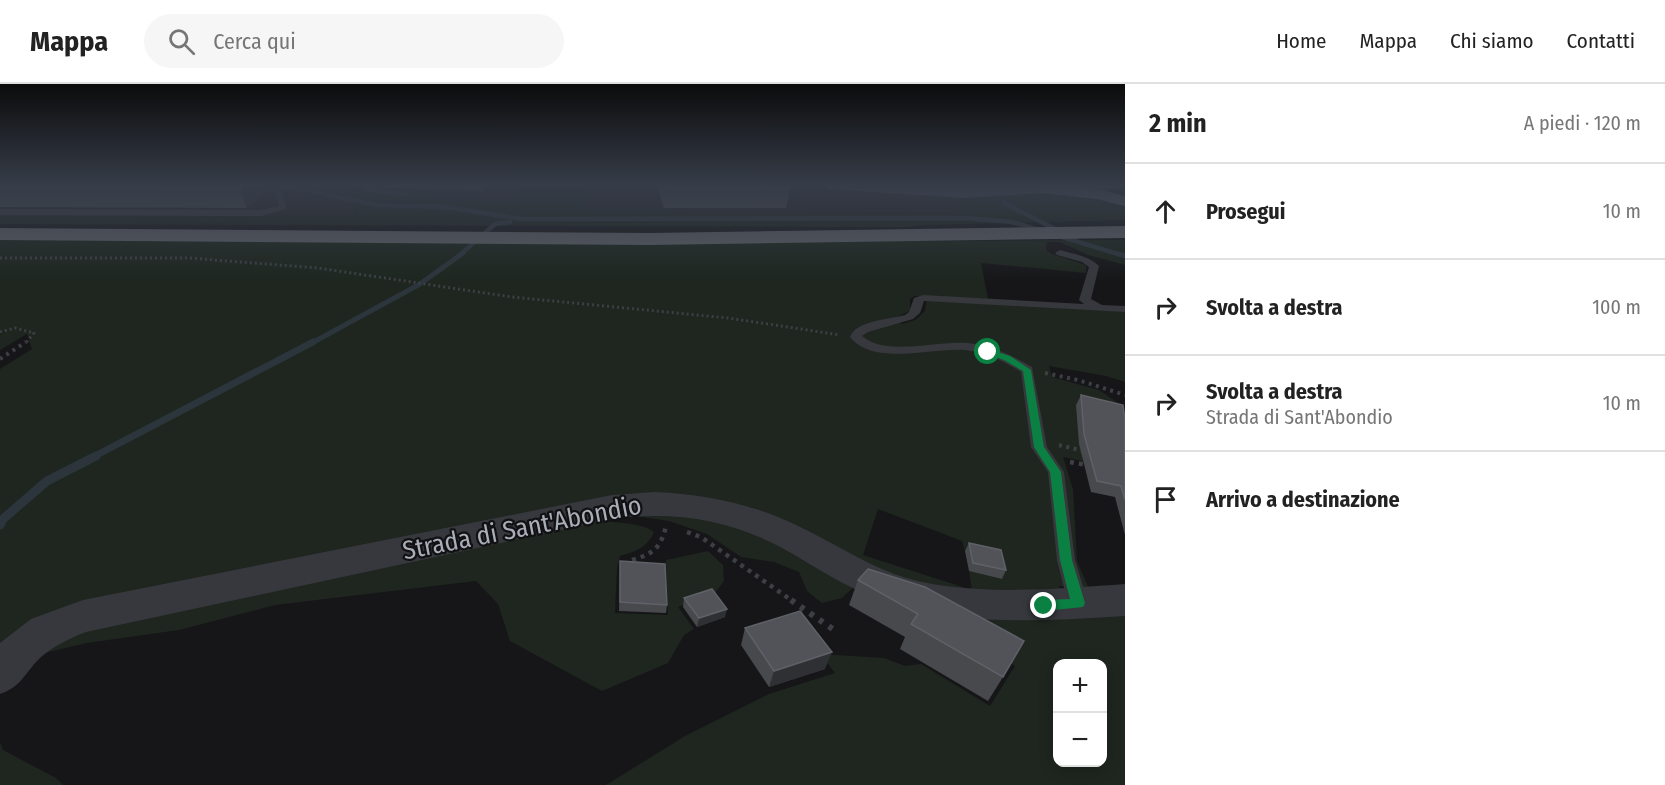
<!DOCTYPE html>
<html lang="it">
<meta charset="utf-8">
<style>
body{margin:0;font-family:"Fira Sans Condensed",sans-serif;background:#f6f6f6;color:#222}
.controls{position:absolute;right:18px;bottom:18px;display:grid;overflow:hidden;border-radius:12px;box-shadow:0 3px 15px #0003}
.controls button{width:54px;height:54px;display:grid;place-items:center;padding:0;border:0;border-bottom:2px solid #e0e0e0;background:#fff;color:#222;font:30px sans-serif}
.stop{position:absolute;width:18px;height:18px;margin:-14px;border:4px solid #0b8043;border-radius:50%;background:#fff}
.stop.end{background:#0b8043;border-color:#fff;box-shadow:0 2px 6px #0008}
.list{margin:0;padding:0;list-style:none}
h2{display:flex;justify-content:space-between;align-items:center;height:78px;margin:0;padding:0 24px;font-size:26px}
h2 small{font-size:20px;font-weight:400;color:#767676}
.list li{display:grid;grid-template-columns:39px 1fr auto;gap:18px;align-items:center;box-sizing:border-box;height:96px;padding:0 24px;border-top:2px solid #e0e0e0}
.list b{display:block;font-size:22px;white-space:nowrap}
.list p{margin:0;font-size:20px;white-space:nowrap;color:#767676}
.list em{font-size:20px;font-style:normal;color:#767676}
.icon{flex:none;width:33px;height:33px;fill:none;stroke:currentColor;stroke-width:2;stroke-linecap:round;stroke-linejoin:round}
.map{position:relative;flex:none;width:1125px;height:701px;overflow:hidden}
header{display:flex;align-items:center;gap:36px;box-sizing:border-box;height:84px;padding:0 30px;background:#fff;border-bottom:2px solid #e0e0e0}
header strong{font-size:28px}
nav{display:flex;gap:33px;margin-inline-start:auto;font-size:21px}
.search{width:420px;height:54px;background:#f6f6f6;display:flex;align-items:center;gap:15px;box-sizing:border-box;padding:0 21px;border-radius:33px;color:#767676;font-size:22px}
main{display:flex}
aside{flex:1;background:#fff}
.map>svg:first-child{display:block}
.built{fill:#222225}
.green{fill:#1e261f;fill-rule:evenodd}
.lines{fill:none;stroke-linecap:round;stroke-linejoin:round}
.stream-far3{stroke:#2c353c;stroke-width:4.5}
.stream-far2{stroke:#2c353c;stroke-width:5}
.stream-far1{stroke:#2c353c;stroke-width:7}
.stream{stroke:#2c353c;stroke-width:9}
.path-far3{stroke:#3d3f44;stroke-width:3;stroke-dasharray:2 3;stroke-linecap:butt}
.path-far2{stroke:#3d3f44;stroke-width:4;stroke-dasharray:3 4.5;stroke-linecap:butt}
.path-far1{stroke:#3d3f44;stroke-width:4.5;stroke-dasharray:4 5;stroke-linecap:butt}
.path{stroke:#3d3f44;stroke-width:6;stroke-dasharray:4.5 7;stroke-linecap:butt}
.service{fill:#37383d;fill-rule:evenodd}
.minor{fill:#37383d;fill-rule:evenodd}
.primary{fill:#53555c;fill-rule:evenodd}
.trunk{fill:#5b5e65;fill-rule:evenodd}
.wall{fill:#47494d}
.shaded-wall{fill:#2f3033}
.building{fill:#525359;stroke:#5f6168;stroke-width:1.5}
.route{fill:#0b8043}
.labels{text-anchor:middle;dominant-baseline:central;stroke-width:4.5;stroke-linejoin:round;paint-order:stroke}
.near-street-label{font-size:26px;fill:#a8adb8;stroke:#111113}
</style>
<header>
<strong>Mappa</strong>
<div class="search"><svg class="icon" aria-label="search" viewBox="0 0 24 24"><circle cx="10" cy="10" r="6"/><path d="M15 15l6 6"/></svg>Cerca qui</div>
<nav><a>Home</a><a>Mappa</a><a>Chi siamo</a><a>Contatti</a></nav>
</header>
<main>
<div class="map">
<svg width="1125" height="701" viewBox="0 0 1125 701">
<rect width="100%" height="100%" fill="#161618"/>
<g class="built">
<polygon points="0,100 557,100 528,101 524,117 435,115 352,107 357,133 0,132"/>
<polygon points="582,100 782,100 958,113 976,130 583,128"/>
</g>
<g class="green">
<polygon points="582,100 584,128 975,130 958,113 782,100 791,100 964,112 1059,109 1125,119 1125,136 922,141 908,143 0,140 0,132 357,133 352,107 421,114 524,117 528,101"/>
<path d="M0 153 647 158 1125 156V181L1088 171 1060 158H1047L1046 166 1052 170 1086 181V189L981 179 988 215 915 212 910 215V227L892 235 902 240 915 236 925 227 926 218 928 217 1125 227V298L1106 292 1049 282 1052 293 1099 306 1121 321 1125 343V386L1063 373 1073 405 1077 477 1089 505 1058 502 1069 512 1013 515 964 514 898 500 759 432C711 415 660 411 610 417L87 523 38 539 0 564V285L32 265 27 250 0 266V251L4 248H0ZM878 425 962 457 965 467 997 474 1002 495 969 487 972 506 863 471Z"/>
<polygon points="624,426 746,439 860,497 842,514 822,519 807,507 799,488 774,478 741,473 707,450 669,437 636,432"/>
<path d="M563 436C585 438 638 435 654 448 647 464 636 467 620 472L617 484 615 529 668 531 666 476 708 467 723 481 724 497 714 510 678 523 694 545 684 551 668 579 602 607 510 557 498 520 476 497 275 521 179 546 87 559 44 569 50 553Z"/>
<path d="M889 510 1125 524V701H606L685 652 769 610 835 589 820 570 884 574 905 582 921 580 990 622 1015 582ZM1058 580H1102V678H1058Z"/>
<polygon points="0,658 3,666 56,694 63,701 0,701"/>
</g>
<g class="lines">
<g class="stream-far3">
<polyline points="256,100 309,107 376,121 446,123 522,135 966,134 1012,138 1039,146"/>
<polyline points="1004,119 1059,147"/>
<polyline points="1059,152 1121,171"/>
<polyline points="460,171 495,140 510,138"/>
</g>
<g class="stream-far2">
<polyline points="1116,169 1125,172"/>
<polyline points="310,260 420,200 463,169"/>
</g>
<polyline class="stream-far1" points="93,373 313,258"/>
<polyline class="stream" points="0,441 3,435 47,397 96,372"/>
<g class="path-far3">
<polyline points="0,174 189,174 318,184 512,213 728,234 840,251"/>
<polyline points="0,248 15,244 34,249 25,260"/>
</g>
<g class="path-far2">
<polyline points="0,275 26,258"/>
<polyline points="1045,289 1078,296 1125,311"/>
<polyline points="1059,361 1084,367"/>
</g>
<g class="path-far1">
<polyline points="1070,378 1087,381"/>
<polyline points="687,448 701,453 794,518"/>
<path d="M632 476C653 470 661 464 666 442"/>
</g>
<polyline class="path" points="791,516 834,546"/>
<g class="service">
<polygon points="285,100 296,100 282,107 286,125 261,132 0,131 0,125 261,126 279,122 275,108 242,106 238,104 239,102 277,104"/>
<polygon points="369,100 378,100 374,104 408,110 404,112 365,108"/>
<path d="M1060 166C1074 170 1089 172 1099 182L1091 215 1102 221 1125 222V228L924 217 920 229 913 235 868 248 862 252C886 273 937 256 967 259 990 261 1012 271 1032 283L1047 363 1064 388 1075 476 1088 519 1085 525 1078 527 1071 525 1068 519 1057 476 1048 388 1031 363 1021 288C1004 277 985 268 965 266 932 263 874 283 850 253 855 237 890 235 905 231L909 228 914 214 923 211 1084 220 1079 216 1089 183 1082 178 1057 171 1055 169Z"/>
</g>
<path class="minor" d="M655 408C705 410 752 420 796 441 829 456 860 477 894 490 961 514 1055 505 1125 500V532C1043 537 960 543 881 516 846 504 816 483 784 465 729 435 673 427 612 435L86 548C70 554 54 562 41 573 24 589 23 602 0 610V559L31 535 83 516 612 411Z"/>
<polygon class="primary" points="821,100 909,100 964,104 1025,100 1121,100 1113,105 964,114 829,105"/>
<g class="trunk">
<polygon points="1047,100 1098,105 1125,112 1125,122 1097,115 1042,109 1040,105"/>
<polygon points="1125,142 1125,154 650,161 0,156 0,144 650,149"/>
</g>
</g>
<g class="wall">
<polygon points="0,100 274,100 272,102 261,101 263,109 246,124 0,123"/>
<polygon points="381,100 488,100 484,107 382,103"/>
<polygon points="658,100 786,100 790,105 786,124 664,124 658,105"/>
<polygon points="1081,311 1125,335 1125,451 1115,413 1091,408 1079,360 1076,321"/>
<polygon points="969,459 1006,486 1002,495 969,487 965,467"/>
<polygon points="868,485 1003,593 988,617 900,565 905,553 849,521 858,496"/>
<polygon points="620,486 667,521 666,529 619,527"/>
<polygon points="684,514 725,533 697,543 683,523"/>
<polygon points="745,544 825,585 769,603 741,561"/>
</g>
<g class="shaded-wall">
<polygon points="247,100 261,100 263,109 246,124 241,105"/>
<polygon points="484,100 488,100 484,107"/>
<polygon points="727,525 725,533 697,543 699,534"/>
<polygon points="832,568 825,585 769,603 774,587"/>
</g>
<g class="building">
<polygon points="0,100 247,100 241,105 0,104"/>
<polygon points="664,100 786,100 790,105 666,105"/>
<polygon points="1081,311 1123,321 1125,335 1125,416 1121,402 1097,397 1084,350"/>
<polygon points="969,459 1001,466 1006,486 973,479"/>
<polygon points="620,477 665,480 667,521 620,518"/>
<polygon points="868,485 925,503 1024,557 1003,593 911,540 918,530 858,496"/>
<polygon points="712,505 727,525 699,534 684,514"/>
<polygon points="800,527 832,568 774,587 745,544"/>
</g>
<linearGradient id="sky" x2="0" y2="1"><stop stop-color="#0c0c0d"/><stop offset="0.51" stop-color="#363c48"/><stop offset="1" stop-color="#363c48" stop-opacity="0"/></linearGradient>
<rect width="1125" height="198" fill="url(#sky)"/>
<polygon class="route" points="988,265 1010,272 1031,286 1044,363 1061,388 1072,476 1085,519 1083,523 1044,527 1038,522 1044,516 1070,515 1060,476 1050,388 1034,363 1023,287 1004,276 985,269 985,266"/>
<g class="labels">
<g class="near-street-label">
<text transform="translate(522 444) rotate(-11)">Strada di Sant'Abondio</text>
</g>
</g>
</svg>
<div class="controls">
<button>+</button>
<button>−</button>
</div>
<div class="stop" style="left:988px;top:268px"></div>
<div class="stop end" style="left:1044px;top:522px"></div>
</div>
<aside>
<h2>2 min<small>A piedi · 120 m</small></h2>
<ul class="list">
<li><svg class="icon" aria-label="ahead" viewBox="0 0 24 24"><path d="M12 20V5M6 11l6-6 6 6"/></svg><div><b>Prosegui</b></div><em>10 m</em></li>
<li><svg class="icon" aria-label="right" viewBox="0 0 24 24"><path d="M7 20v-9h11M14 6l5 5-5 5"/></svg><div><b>Svolta a destra</b></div><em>100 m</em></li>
<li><svg class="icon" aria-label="right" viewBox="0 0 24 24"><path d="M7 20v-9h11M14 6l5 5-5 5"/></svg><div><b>Svolta a destra</b><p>Strada di Sant'Abondio</p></div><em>10 m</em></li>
<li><svg class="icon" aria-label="arrive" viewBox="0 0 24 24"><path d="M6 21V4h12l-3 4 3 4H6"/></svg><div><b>Arrivo a destinazione</b></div></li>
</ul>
</aside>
</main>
